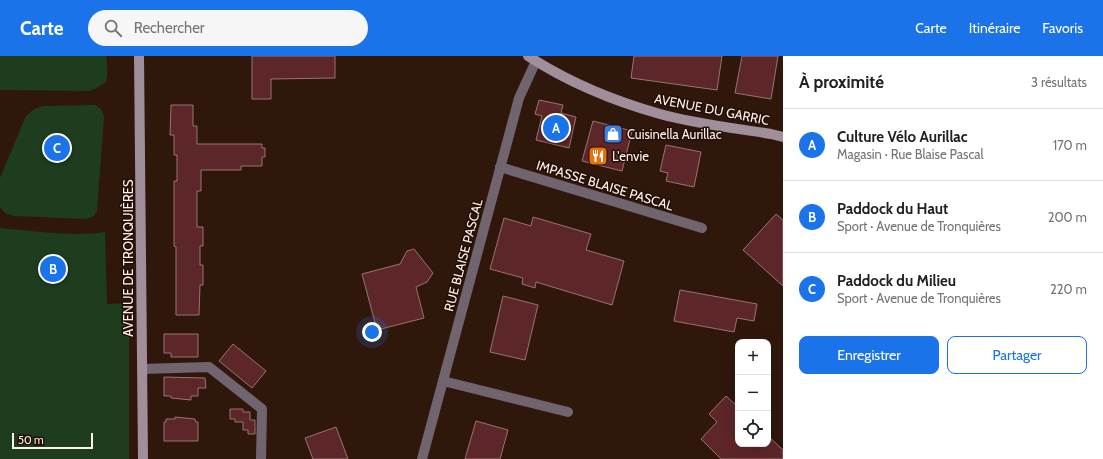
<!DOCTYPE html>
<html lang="fr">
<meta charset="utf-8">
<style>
body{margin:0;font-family:Cabin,sans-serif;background:#f6f6f6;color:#202124}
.controls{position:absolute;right:12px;bottom:12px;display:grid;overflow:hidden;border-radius:8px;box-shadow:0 4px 16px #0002}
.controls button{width:36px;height:36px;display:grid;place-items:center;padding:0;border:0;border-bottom:1px solid #e0e0e0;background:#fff;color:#202124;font:20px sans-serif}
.scale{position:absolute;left:12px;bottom:10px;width:81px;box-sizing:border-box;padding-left:4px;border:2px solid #fdf2ed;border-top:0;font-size:11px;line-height:14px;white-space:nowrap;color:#fdf2ed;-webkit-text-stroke:3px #240e04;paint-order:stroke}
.you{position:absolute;left:372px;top:276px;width:14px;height:14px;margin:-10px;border:3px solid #fff;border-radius:50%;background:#1a73e8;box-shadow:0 0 0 6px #1a73e833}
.badge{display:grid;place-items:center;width:26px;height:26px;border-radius:50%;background:#1a73e8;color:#fff;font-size:13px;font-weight:700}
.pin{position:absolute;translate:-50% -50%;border:2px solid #fff;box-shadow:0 1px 4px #0006}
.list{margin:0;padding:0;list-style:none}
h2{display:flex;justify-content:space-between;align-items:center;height:52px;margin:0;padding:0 16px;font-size:17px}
h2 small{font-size:13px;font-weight:400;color:#757577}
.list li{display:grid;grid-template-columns:26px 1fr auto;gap:12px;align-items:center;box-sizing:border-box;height:72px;padding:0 16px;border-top:1px solid #e0e0e0}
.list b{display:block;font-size:15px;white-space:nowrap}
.list p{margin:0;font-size:13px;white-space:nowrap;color:#757577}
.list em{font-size:13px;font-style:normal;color:#757577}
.actions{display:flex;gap:8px;padding:12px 16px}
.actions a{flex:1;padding:9px 0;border:1px solid #1a73e8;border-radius:8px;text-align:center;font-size:14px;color:#1a73e8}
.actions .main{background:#1a73e8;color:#fff}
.icon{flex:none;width:22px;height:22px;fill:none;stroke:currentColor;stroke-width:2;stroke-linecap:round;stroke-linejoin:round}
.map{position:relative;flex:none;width:783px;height:403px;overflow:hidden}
header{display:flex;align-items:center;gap:24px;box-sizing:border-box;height:56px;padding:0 20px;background:#1a73e8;color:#fff}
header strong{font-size:19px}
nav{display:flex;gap:22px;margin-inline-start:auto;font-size:14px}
.search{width:280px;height:36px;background:#f6f6f6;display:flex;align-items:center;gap:10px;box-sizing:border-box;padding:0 14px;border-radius:22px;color:#757577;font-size:15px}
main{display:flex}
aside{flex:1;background:#fff}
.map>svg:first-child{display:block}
.green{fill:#1e3d1f}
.building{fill:#5d2628;stroke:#977574}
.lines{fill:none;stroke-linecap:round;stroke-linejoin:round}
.street{stroke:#70656e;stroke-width:10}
.secondary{stroke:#a08e9b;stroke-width:10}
.labels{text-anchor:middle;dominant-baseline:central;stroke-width:3;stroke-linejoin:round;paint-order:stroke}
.street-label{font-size:13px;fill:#fdf2ed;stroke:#240e04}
.poi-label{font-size:13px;fill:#fdf2ed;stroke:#240e04;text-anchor:start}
</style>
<header>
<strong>Carte</strong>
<div class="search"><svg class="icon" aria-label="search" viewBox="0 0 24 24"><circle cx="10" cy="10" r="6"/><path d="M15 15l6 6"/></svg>Rechercher</div>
<nav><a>Carte</a><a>Itinéraire</a><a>Favoris</a></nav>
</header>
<main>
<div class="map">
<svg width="783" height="403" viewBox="0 0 783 403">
<rect width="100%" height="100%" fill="#2f170c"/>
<g class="green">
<path d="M0 0H106C108 9 108 17 106 26L95 33 88 35 0 34Z"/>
<path d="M95 49C101 52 102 54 104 61L97 155 94 160 86 163 14 160 5 157 0 151V122L25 62C29 55 36 52 43 50Z"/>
<path d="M0 172C34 175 72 181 105 176L107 248 129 247V403H0Z"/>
</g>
<g class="building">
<polygon points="252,0 335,0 335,22 271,23 271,43 252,43"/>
<polygon points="634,0 722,0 717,34 631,22"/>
<polygon points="742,0 778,0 771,43 735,37"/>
<polygon points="539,44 563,49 561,57 576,61 569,92 536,84 542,60 535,58"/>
<polygon points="171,49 193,49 193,70 197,70 197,88 262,88 262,92 265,92 265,101 262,101 262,110 241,110 241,114 201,114 201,135 197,135 197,171 203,171 203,190 200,190 200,209 203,209 203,229 200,229 199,259 176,259 176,191 174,190 174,125 177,125 177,99 174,99 174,79 170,79"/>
<polygon points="593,65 632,75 622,115 582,105"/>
<polygon points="666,89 701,96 694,131 666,125 668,117 660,115"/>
<polygon points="776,158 783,164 783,230 743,194"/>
<polygon points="533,161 591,178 586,194 624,205 612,249 536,226 535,232 522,228 523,222 490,213 504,162 531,170"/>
<polygon points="414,193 433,217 427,226 416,231 424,262 377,274 362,218 400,208 407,195"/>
<polygon points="680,234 757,248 754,265 737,262 734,276 674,265"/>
<polygon points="503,240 538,249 525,304 490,296"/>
<polygon points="164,278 198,278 198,301 171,301 171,297 164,297"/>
<polygon points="233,288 266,315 252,332 219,305"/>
<polygon points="164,321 205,322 206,332 198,332 198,340 191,340 191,344 171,342 171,340 164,340"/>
<polygon points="726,340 738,351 738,388 768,388 768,380 783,394 783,403 721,403 701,383 717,366 709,358"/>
<polygon points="230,353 243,353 243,356 250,356 250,364 255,364 255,378 248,378 248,374 243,374 243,366 235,366 235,363 230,363"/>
<polygon points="175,361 195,363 196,366 198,366 198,385 164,385 164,366 166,366 166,363 175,363"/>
<polygon points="476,365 508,374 500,403 465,403"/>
<polygon points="336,371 348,403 313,403 305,382"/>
</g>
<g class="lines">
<g class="street">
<polyline points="500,111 702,172"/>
<polyline points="142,313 209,311 262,353 261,403"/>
<polyline points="443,325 568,356"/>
<polyline points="422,403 519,42 536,5"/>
</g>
<g class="secondary">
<polyline points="139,0 143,403"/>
<path d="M528 0C568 26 614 45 660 58 696 68 734 72 771 78L783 81"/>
</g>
</g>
<defs>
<symbol id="shop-square" viewBox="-11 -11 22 22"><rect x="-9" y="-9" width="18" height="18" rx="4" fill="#3f7fe0" stroke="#240e04"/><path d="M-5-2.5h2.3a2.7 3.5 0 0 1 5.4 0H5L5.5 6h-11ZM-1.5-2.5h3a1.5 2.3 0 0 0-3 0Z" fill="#fff"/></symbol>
<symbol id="restaurant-square" viewBox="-11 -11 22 22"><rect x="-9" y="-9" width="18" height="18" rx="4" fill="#e8710a" stroke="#240e04"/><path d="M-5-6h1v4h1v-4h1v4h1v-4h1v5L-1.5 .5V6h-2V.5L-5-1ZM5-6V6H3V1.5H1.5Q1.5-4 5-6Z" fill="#fff"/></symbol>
</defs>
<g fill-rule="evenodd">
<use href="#shop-square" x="602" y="67" width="22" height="22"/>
<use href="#restaurant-square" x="587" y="89" width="22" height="22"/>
</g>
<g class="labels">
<g class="street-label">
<text transform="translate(712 53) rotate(11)">AVENUE DU GARRIC</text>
<text transform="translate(605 129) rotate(17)">IMPASSE BLAISE PASCAL</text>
<text transform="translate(463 199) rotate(-75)">RUE BLAISE PASCAL</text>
<text transform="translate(128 202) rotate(-90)">AVENUE DE TRONQUIÈRES</text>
</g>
<g class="poi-label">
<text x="627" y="78">Cuisinella Aurillac</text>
<text x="612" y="100">L'envie</text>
</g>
</g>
</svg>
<div class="controls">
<button>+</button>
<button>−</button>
<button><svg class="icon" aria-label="locate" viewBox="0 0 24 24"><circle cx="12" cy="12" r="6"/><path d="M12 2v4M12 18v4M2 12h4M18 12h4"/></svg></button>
</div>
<div class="scale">50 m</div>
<div class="you"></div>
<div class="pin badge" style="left:556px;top:72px">A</div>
<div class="pin badge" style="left:53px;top:213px">B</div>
<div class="pin badge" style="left:57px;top:92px">C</div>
</div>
<aside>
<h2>À proximité<small>3 résultats</small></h2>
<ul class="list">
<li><span class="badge">A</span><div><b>Culture Vélo Aurillac</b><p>Magasin · Rue Blaise Pascal</p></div><em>170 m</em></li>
<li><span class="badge">B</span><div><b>Paddock du Haut</b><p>Sport · Avenue de Tronquières</p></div><em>200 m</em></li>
<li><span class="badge">C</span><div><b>Paddock du Milieu</b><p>Sport · Avenue de Tronquières</p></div><em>220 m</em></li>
</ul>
<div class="actions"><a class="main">Enregistrer</a><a>Partager</a></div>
</aside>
</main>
